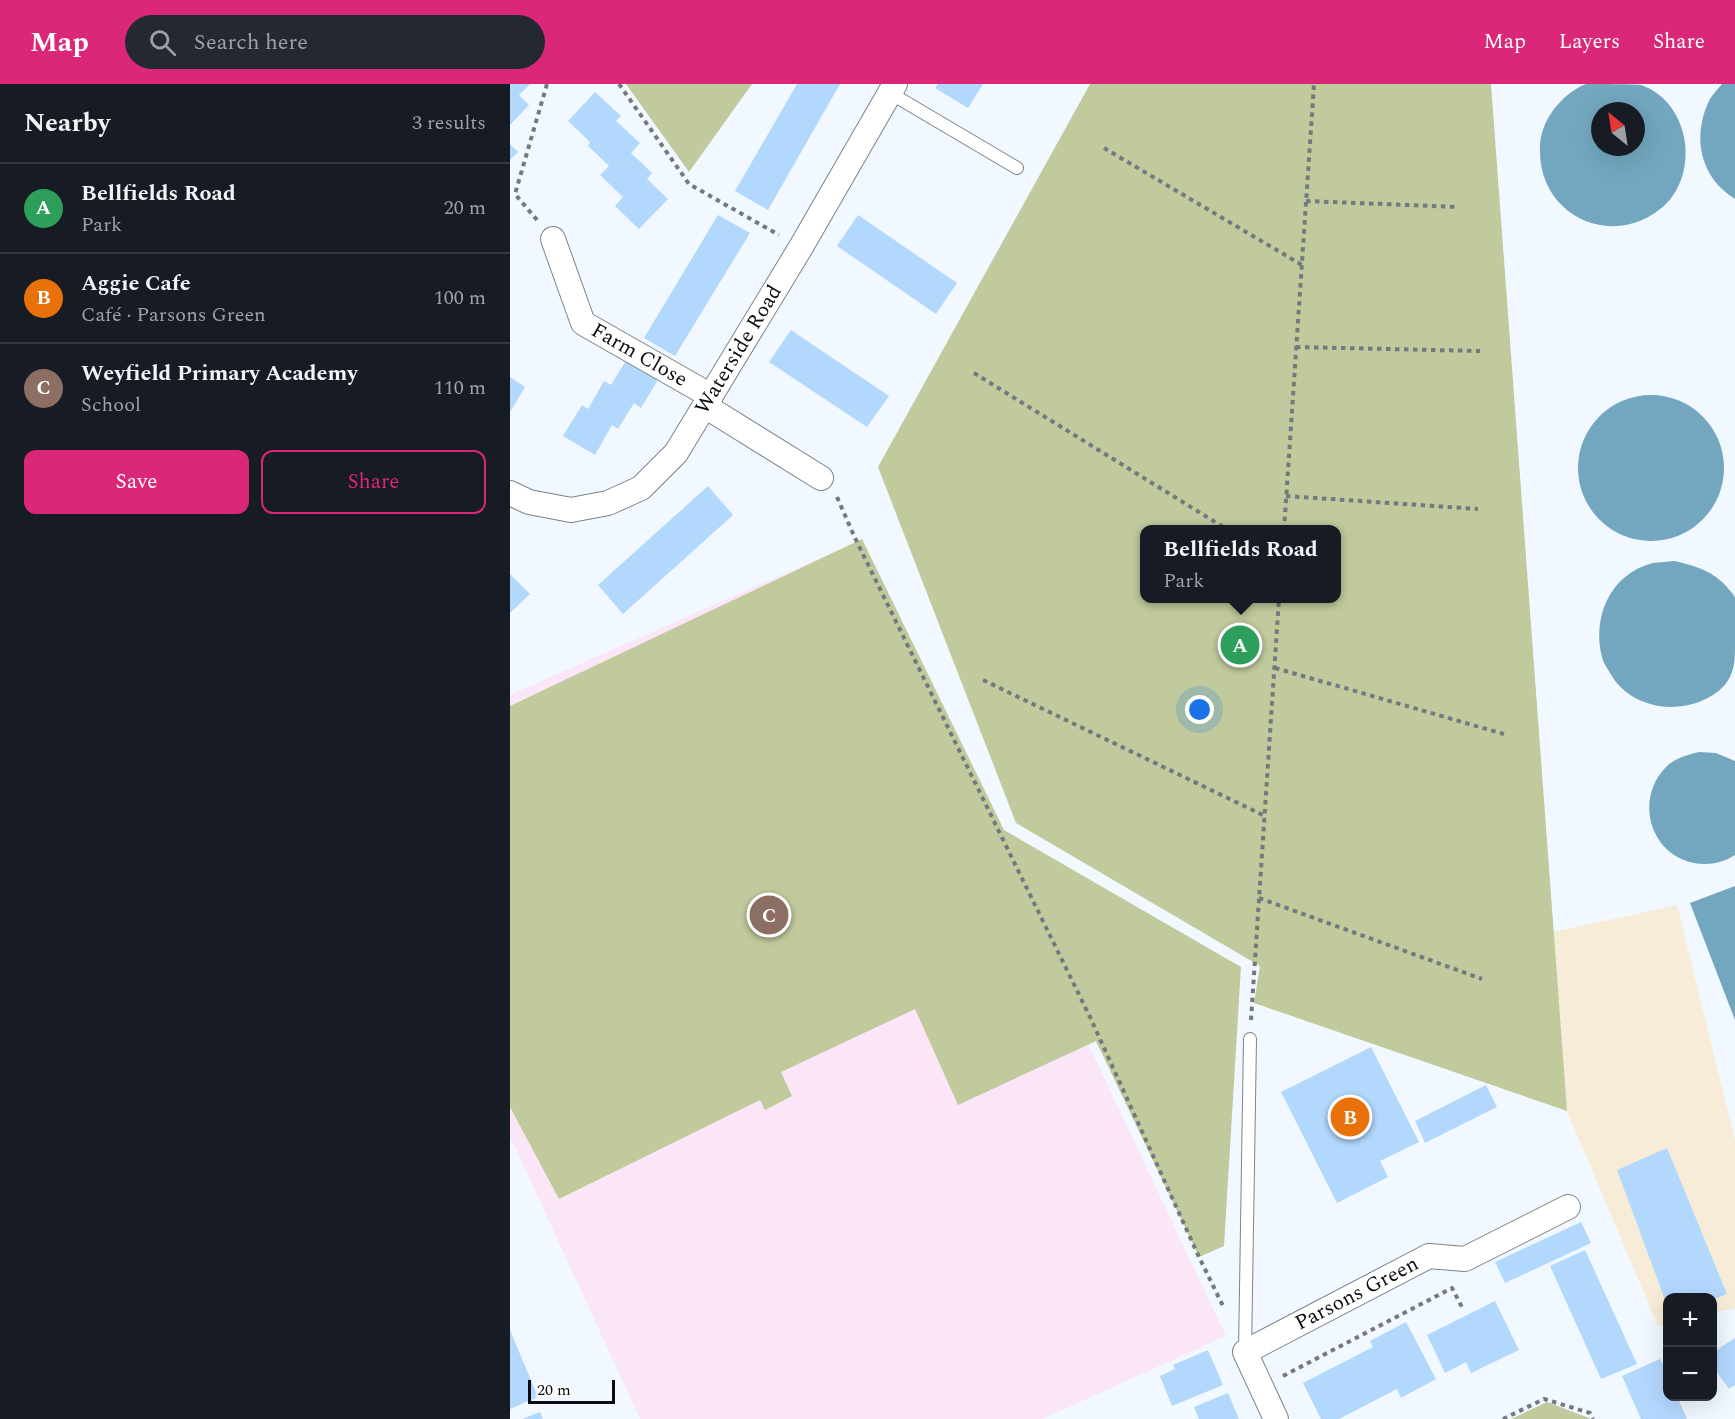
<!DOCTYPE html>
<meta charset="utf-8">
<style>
body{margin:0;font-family:Spectral,serif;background:#242831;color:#f1f3f6}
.controls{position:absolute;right:18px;bottom:18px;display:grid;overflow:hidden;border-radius:12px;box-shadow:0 6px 24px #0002}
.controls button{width:54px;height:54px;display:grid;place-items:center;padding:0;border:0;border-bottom:2px solid #363941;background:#171b24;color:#f1f3f6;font:30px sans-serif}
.compass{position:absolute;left:1081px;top:18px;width:54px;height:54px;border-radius:50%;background:#171b24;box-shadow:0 6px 24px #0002;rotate:330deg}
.scale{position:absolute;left:18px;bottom:15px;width:87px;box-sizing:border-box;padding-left:6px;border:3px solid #0a0c0f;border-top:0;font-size:16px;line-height:21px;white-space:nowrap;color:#0a0c0f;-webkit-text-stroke:4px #fff;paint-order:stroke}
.you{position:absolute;left:690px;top:626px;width:21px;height:21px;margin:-15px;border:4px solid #fff;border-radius:50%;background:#1a73e8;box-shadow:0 0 0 9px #1a73e833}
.badge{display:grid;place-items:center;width:39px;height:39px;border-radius:50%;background:#db2777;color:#fff;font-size:20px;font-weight:700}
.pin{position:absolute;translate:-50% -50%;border:3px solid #fff;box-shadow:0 2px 6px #0006}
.popup{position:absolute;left:630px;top:441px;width:201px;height:78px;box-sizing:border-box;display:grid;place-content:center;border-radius:12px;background:#171b24;filter:drop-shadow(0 2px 4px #0005);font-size:20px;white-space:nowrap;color:#9ea1a6}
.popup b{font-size:22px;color:#f1f3f6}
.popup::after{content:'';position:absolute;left:50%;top:100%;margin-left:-12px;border:12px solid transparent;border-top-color:#171b24}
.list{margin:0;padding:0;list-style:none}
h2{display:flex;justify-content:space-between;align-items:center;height:78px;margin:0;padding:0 24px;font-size:26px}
h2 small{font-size:20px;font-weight:400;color:#9ea1a6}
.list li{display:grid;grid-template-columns:39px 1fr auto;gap:18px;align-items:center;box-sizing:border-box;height:90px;padding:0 24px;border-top:2px solid #363941}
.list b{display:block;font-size:22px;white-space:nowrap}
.list p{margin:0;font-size:20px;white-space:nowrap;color:#9ea1a6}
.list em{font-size:20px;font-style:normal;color:#9ea1a6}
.actions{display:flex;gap:12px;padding:18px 24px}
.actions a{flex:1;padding:14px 0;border:2px solid #db2777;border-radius:12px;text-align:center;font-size:21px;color:#db2777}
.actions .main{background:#db2777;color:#fff}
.icon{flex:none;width:33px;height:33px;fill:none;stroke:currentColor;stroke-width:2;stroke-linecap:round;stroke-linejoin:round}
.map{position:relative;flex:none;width:1225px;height:1335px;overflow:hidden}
header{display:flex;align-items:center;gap:36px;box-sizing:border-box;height:84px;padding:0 30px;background:#db2777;color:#fff}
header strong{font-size:28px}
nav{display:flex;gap:33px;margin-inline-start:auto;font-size:21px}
.search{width:420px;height:54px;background:#242831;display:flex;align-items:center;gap:15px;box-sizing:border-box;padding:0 21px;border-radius:33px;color:#9ea1a6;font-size:22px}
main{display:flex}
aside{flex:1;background:#171b24}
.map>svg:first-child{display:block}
.industrial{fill:#f7ecd7}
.education{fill:#fae6f6}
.green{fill:#c0ca9c;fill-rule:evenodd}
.water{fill:#72a7bf;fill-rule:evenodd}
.building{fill:#b3d8fe}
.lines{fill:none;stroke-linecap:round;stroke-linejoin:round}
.lane-casing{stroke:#7b838a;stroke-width:14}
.street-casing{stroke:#7b838a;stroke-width:26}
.path{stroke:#75797e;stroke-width:4;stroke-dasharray:4.5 4.5;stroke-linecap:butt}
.lane{stroke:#fff;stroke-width:12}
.street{stroke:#fff;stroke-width:24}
.labels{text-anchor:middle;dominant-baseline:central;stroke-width:4.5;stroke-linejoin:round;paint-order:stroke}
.street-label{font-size:21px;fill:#0a0c0f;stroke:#fff}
</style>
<header>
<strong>Map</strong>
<div class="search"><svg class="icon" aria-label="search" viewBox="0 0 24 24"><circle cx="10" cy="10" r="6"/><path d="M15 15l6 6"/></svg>Search here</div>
<nav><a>Map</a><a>Layers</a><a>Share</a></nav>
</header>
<main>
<aside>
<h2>Nearby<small>3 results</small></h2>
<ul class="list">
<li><span class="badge" style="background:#2e9e5b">A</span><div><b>Bellfields Road</b><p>Park</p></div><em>20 m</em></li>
<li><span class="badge" style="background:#e8710a">B</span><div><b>Aggie Cafe</b><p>Café · Parsons Green</p></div><em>100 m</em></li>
<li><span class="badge" style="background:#8d6e63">C</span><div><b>Weyfield Primary Academy</b><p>School</p></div><em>110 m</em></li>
</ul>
<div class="actions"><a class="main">Save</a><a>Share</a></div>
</aside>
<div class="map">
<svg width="1225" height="1335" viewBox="0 0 1225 1335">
<rect width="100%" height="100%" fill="#f1f8ff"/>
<polygon class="industrial" points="1167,821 1225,1056 1225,1224 1203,1229 1202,1214 1158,1214 1157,1240 1148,1242 1057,1027 1043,848"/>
<polygon class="education" points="342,460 716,1252 532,1335 130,1335 0,1052 0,611"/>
<g class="green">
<polygon points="116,0 242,0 179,88"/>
<path d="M580 0H981L1057 1027 744 919 750 882 506 739 368 383ZM634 446H826V514H634Z"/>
<polygon points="352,455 494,746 731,883 714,1162 689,1173 586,957 448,1021 405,925 271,988 282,1012 255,1026 250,1016 49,1115 0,1023 0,622"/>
<polygon points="1037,1318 1079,1334 1080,1335 1001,1335"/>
</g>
<g class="water">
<path d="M1076 0C1090 0 1119 0 1131 1 1178 17 1190 84 1157 119 1109 167 1030 136 1030 67 1029 52 1035 37 1044 25 1053 14 1063 5 1076 0ZM1090 27H1126V63H1090Z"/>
<path d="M1212 0H1225V115C1191 94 1182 55 1198 19 1201 12 1207 6 1212 0Z"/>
<circle cx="1141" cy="384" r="73"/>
<path d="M1165 477C1186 482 1203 487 1217 503 1219 506 1224 510 1225 514 1225 521 1225 550 1225 560 1225 576 1225 589 1214 602 1182 634 1122 629 1100 589 1097 584 1093 578 1092 573 1082 533 1100 490 1143 479 1150 478 1158 478 1165 477Z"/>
<path d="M1189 668 1206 669 1225 677V771C1216 777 1205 780 1195 780 1144 780 1121 719 1156 683 1165 674 1177 671 1189 668Z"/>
<polygon points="1225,802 1225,936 1180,819"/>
</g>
<g class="building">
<polygon points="0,0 20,0 9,11 19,21 0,41"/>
<polygon points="287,0 330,0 258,126 225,107"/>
<polygon points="428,0 473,0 458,24 425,4"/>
<polygon points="85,8 111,32 106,37 130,59 121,69 142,89 137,95 158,115 129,145 105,122 113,113 90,91 99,82 78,62 80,58 58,37"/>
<polygon points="0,60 8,68 0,76"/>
<polygon points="208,131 240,149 165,272 134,254"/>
<polygon points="348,131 447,199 426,230 327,162"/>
<polygon points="281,246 379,312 357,343 259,278"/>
<polygon points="117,275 149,294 131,324 124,319 108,345 102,341 85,371 53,352 72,321 78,325 94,297 101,301"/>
<polygon points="0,293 15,303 0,328"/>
<polygon points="198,402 223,431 113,530 88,501"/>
<polygon points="0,490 20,510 0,529"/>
<polygon points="861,963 909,1058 870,1077 878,1093 827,1119 771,1008"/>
<polygon points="976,1001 987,1023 915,1059 905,1037"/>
<polygon points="1157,1064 1217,1210 1202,1216 1202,1214 1158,1214 1157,1221 1107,1086"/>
<polygon points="1071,1138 1081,1159 995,1199 985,1178"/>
<polygon points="1075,1166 1127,1280 1091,1295 1040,1182"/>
<polygon points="985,1217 1009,1266 961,1289 956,1278 935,1289 917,1251"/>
<polygon points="896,1238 926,1295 891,1314 887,1305 829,1335 811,1335 793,1299 863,1263 860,1257"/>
<polygon points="0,1246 28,1313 0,1325"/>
<polygon points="1225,1254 1225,1301 1219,1305 1202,1281 1202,1269"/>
<polygon points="698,1266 713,1301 662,1322 650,1292 665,1285 663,1281"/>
<polygon points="1150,1275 1158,1291 1158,1312 1167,1312 1177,1335 1131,1335 1112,1292"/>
<polygon points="718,1309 729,1335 689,1335 684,1323"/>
<polygon points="30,1328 33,1335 12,1335"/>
</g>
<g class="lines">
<defs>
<g id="lane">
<polyline points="380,9 507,84"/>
<polyline points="735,1268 740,955"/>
</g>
<g id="street">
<path id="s1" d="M43 155 73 239 201 312"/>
<polyline points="195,322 311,394"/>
<path id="s2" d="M0 409 19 418 61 426 98 419 131 404 166 369 291 163 385 0"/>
<path id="s3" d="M766 1335 735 1268 919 1172 955 1175 1058 1123"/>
</g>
</defs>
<use href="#lane" class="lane-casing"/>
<use href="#street" class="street-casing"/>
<g class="path">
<polyline points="109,0 179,100 269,151"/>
<polyline points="594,64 792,181"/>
<polyline points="796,117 948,123"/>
<polyline points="27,136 5,110 37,0"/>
<polyline points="786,263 970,267"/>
<polyline points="464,289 718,446"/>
<polyline points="776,412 968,425"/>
<polyline points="327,413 345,454 580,933 689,1173 714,1224"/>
<polyline points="774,446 804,0"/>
<polyline points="765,584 994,650"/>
<polyline points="473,596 755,732"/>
<polyline points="749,814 972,895"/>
<polyline points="741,936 769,514"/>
<polyline points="773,1292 942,1204 953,1225"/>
<polyline points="993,1335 1034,1315 1080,1329 1083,1335"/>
</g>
<use href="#lane" class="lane"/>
<use href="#street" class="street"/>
</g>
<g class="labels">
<g class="street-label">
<text stroke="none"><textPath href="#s2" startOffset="308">Waterside Road</textPath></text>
<text stroke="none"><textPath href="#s1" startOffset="154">Farm Close</textPath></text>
<text stroke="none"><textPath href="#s3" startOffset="200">Parsons Green</textPath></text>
</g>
</g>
</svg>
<div class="controls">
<button>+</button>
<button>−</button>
</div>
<svg class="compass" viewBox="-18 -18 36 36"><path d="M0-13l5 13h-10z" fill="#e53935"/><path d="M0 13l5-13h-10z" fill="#9ea1a6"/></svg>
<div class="scale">20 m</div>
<div class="you"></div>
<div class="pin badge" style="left:730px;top:561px;background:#2e9e5b">A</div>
<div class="popup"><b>Bellfields Road</b>Park</div>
<div class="pin badge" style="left:840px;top:1033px;background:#e8710a">B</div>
<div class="pin badge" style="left:259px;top:831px;background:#8d6e63">C</div>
</div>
</main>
